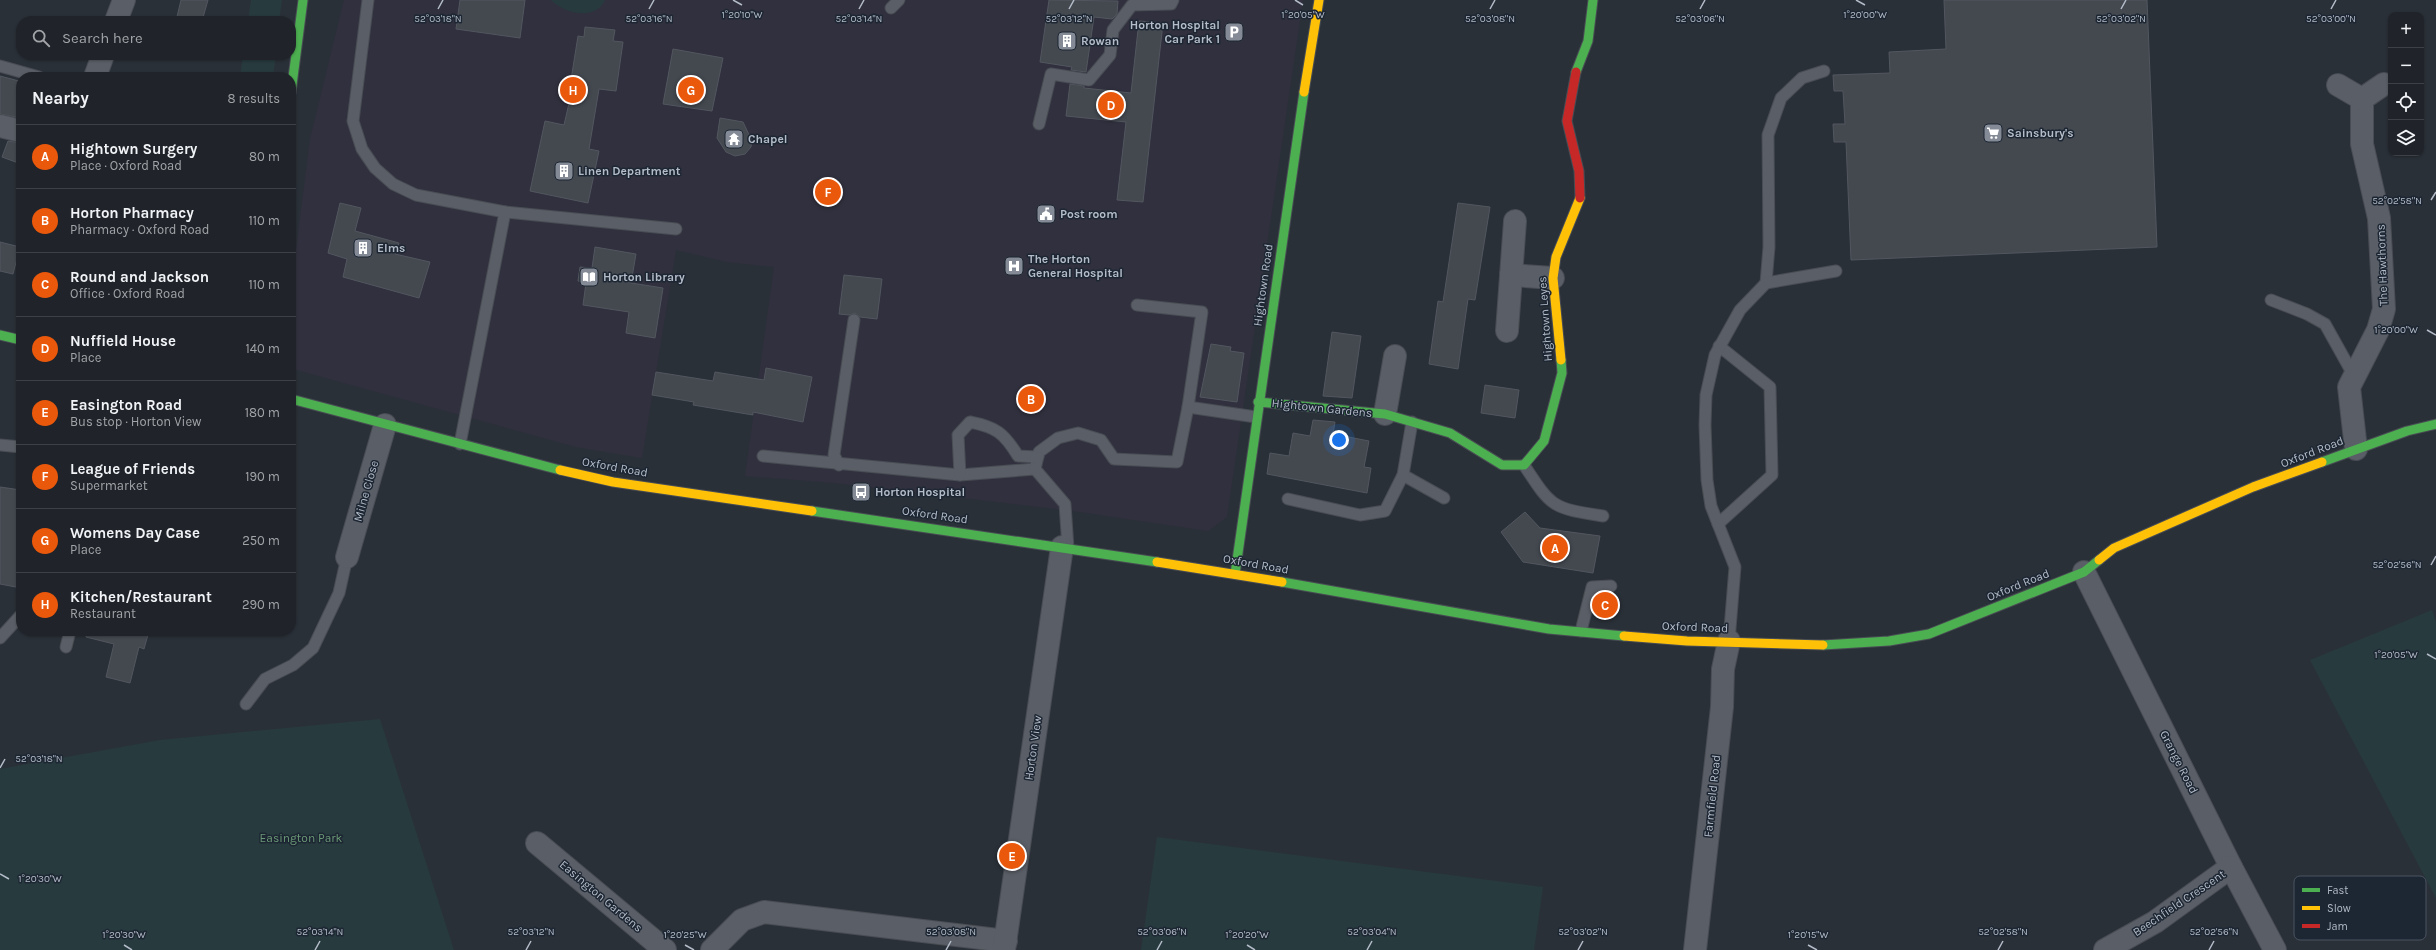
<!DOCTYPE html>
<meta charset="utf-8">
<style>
body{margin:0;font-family:Karla,sans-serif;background:#282c32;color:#f1f3f6}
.controls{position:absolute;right:12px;top:12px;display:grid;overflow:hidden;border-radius:8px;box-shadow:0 1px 3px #0004}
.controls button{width:36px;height:36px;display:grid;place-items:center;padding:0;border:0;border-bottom:1px solid #3d4147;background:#20242a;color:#f1f3f6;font:20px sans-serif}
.you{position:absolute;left:1339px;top:440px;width:14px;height:14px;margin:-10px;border:3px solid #fff;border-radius:50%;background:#1a73e8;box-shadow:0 0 0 6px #1a73e833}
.badge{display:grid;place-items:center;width:26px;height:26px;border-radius:50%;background:#ea580c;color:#fff;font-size:13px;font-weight:700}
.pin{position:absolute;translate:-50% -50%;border:2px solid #fff;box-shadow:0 1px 4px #0006}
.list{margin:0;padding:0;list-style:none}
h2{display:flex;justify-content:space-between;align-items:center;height:52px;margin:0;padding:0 16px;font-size:17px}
h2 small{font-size:13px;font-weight:400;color:#a2a4a8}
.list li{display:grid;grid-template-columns:26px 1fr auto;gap:12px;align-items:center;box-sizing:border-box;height:64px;padding:0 16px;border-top:1px solid #3d4147}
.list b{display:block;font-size:15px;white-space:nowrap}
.list p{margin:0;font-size:13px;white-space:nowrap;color:#a2a4a8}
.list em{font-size:13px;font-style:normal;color:#a2a4a8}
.icon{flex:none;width:22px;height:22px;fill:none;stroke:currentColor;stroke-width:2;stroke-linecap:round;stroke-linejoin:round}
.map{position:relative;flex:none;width:2436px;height:950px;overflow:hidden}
.search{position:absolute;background:#20242a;box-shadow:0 1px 3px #0004;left:16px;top:16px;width:280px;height:44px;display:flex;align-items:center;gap:10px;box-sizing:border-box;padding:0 14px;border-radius:16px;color:#a2a4a8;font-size:15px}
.panel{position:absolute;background:#20242a;box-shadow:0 1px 3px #0004;left:16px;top:72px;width:280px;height:564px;border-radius:16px}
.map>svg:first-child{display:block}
.medical{fill:#31303e}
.green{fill:#273a3e}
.building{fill:#444950;stroke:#52575f}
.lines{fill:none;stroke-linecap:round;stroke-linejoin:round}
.lane-casing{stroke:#484c53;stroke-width:13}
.street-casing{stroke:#484c53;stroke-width:24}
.fast-casing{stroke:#484c53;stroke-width:11}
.slow-casing{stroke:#484c53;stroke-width:11}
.jam-casing{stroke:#484c53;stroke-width:11}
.lane{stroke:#5a5e66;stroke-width:11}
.street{stroke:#5a5e66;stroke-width:22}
.fast{stroke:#4caf50;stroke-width:9}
.slow{stroke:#ffc107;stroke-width:9}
.jam{stroke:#c62828;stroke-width:9}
.ticks{fill:none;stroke:#b4bcc9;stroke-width:1.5}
.labels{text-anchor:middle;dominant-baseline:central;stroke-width:3;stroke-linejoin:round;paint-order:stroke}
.poi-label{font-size:12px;font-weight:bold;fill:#b4bcc9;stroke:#1d2633;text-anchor:start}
.street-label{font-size:12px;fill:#b4bcc9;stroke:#1d2633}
.park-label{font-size:12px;fill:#6b9a76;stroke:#1d2633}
.key{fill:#1d2633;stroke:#4a5360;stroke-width:1}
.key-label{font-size:11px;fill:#b4bcc9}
.ticks-label{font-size:10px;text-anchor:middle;fill:#b4bcc9;stroke:#1d2633;stroke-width:3;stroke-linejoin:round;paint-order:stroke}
</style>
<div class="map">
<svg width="2436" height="950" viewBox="0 0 2436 950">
<rect width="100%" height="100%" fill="#2a3038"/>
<polygon class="medical" points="344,0 1303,0 1227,517 1208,531 1073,511 835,483 745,476 774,267 727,262 676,250 642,458 576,447 293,369 291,366 291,290 310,139"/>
<g class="green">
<polygon points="251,0 282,0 279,21 248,21"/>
<path d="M551 0H605C596 21 564 14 551 0Z"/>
<polygon points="243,55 276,55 273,77 240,77"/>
<polygon points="2432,610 2436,622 2436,898 2310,660"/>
<polygon points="380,719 454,950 0,950 0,769 160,740"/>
<polygon points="1157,837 1543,887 1534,950 1141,950"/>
</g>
<g class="building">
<polygon points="181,0 208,0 202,21 176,21"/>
<polygon points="460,0 525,0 520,38 456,29"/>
<polygon points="1049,0 1118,1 1117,14 1112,19 1094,17 1086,72 1071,70 1072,67 1040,62"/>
<polygon points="1944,0 2147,0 2157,247 1851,260 1846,142 1834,142 1833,124 1845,124 1843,91 1834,91 1833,75 1890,73 1889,52 1946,49"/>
<polygon points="1139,21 1163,23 1143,202 1117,200 1126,122 1066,116 1070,84 1084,86 1084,88 1131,93"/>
<polygon points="585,27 615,30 613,41 623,42 616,91 599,89 589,149 599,151 588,203 530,191 545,121 564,125 573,86 570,86 578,36 584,37"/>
<polygon points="673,49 723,58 712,111 663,104"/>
<polygon points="0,76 19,81 16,89 21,90 21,118 0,114"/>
<polygon points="720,118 743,122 752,141 751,147 745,154 735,156 726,152 717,138"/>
<polygon points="8,141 21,143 21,164 2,157"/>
<polygon points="340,203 361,208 355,231 399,243 395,254 430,262 419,298 343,277 347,259 328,253"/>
<polygon points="1458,203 1490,207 1475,300 1468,299 1458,369 1429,364 1438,301 1443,302"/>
<polygon points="0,242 20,247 13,274 0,271"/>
<polygon points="595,247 636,254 631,283 663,288 655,338 626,333 629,312 583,305 586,283 578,281 580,267 592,268"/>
<polygon points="844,275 882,279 877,319 860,317 855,313 849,315 839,314"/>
<polygon points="1332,332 1361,336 1352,398 1323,396"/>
<polygon points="1211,344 1231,347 1230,351 1244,353 1237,402 1200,397"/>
<polygon points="766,368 812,377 803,422 753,412 753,415 693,405 694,402 652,395 656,372 713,381 715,372 764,380"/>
<polygon points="1485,385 1519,390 1515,418 1481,413"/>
<polygon points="1313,420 1335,422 1333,434 1369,441 1364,467 1371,468 1367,493 1267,474 1270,453 1289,456 1293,433 1310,436"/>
<polygon points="0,487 21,490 21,588 0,584"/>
<polygon points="1525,512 1540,528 1600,536 1593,573 1523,562 1501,532"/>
<polygon points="1605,593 1616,597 1613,614 1594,613 1598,594"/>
<polygon points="87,631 149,631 144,649 139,647 130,683 106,677 114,644 86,637"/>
</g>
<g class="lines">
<defs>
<g id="lane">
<polyline points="368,0 353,121 362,149 375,168 393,184 416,195 505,212 460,444"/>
<polyline points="891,8 899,0"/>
<polyline points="0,66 39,77"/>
<polyline points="1039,124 1051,74 1089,80 1110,55 1113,30 1132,5 1171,4 1173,0"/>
<polyline points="505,212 676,229"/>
<polyline points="1766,283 1769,247 1768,135 1781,98 1802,78 1824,71"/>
<polyline points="2271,300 2307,314 2325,324 2354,376"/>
<polyline points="1188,407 1256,417"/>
<polyline points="0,445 21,447"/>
<polyline points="763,456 960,475 1035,469"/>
<polyline points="839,465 834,455 854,320"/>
<path d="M1524 465C1552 508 1552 508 1603 516"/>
<polyline points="1035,469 1039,452 1058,438 1078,433 1101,440 1114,459 1177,462 1188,407 1202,312 1137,305"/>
<polyline points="1035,469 1065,504 1068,548"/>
<path d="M960 475 958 435 970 422C996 427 1004 433 1018 456L1038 457"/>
<polyline points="1403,475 1444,498"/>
<polyline points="1288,499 1360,515 1385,511 1403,475 1412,422"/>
<polyline points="1718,524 1772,475 1770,387 1719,346"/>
<polyline points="1581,631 1592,587 1611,586"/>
<polyline points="0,638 21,615"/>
<polyline points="1729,641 1735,567 1711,506 1707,480 1705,425 1706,395 1715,355 1740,310 1766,283 1836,271"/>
<polyline points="66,647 70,631"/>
<polyline points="246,704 265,679 293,665 313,648 339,593 347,557"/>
</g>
<g id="street">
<polyline points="116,21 124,0"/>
<polyline points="95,77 103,55"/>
<polyline points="2338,85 2362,99 2362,144 2379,218 2384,309 2378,330 2349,387 2356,449"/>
<polyline points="2362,99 2384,84"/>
<polyline points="0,126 21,131"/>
<polyline points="1511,275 1553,278"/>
<polyline points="1507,331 1515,221"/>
<polyline points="1385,414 1395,356"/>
<polyline points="347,557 385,425"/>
<polyline points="2084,572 2231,867 2275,950"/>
<polyline points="537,843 665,950"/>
<polyline points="712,950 742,920 764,912 1006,941"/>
<polyline points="1004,950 1062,547"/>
<polyline points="1695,950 1722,707 1723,669 1729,641"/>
<polyline points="2105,950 2155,922 2231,867"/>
</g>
<g id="fast">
<polyline points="1576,72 1588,41 1593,0"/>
<polyline points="291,93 303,0"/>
<polyline points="0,335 21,340"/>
<polyline points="291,399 560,470"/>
<polyline points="1258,402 1385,414 1450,433 1502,465 1524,465 1544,441 1562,373 1561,360"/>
<polyline points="2322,462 2407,431 2436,424"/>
<polyline points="812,511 1157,562"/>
<polyline points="1235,574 1304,92"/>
<polyline points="1282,582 1549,629 1624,636"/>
<polyline points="1823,645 1889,641 1929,634 2084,572 2099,560"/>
</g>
<g id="slow">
<polyline points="1304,92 1319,0"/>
<polyline points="1561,360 1553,278 1556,257 1580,198"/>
<polyline points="560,470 613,482 812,511"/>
<polyline points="2099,560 2114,548 2253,487 2322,462"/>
<polyline points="1157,562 1282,582"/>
<polyline points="1624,636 1687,641 1823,645"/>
</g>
<polyline id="jam" points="1576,72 1567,121 1579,171 1580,198"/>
</defs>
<use href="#lane" class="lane-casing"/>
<use href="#street" class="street-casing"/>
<use href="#fast" class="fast-casing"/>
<use href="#slow" class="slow-casing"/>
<use href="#jam" class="jam-casing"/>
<use href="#lane" class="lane"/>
<use href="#street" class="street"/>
<use href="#fast" class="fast"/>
<use href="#slow" class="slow"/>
<use href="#jam" class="jam"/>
</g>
<path class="ticks" d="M733 0 742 5M1295 0 1303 5M1856 0 1865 5M438 9 443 0M649 9 654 0M859 9 864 0M1069 9 1074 0M1490 9 1495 0M1700 9 1705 0M2121 9 2126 0M2331 9 2336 0M2431 200 2436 192M2427 330 2436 335M2431 565 2436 556M2427 654 2436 659M0 768 5 759M0 874 9 879M124 945 132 950M685 945 694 950M1247 945 1255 950M1808 945 1817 950M315 950 320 941M526 950 531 941M946 950 951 941M1157 950 1162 941M1367 950 1372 941M1578 950 1583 941M1998 950 2003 941M2209 950 2214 941"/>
<defs>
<symbol id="parking-square" viewBox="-11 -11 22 22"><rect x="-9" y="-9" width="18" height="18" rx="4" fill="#848b96" stroke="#1d2633"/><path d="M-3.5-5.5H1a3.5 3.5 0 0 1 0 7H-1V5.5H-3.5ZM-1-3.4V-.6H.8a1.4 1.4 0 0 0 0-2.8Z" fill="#fff"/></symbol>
<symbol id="building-square" viewBox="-11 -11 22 22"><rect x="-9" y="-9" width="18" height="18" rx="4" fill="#848b96" stroke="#1d2633"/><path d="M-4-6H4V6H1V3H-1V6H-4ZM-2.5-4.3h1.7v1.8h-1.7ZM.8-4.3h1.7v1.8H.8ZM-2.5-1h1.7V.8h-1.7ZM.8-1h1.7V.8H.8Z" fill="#fff"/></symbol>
<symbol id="supermarket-square" viewBox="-11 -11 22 22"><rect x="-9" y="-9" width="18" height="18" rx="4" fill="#848b96" stroke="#1d2633"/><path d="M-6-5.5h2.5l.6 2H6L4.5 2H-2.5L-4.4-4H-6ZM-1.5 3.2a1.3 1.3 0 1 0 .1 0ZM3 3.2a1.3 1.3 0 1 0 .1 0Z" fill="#fff"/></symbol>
<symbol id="temple-square" viewBox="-11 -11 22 22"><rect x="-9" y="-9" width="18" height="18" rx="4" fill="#848b96" stroke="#1d2633"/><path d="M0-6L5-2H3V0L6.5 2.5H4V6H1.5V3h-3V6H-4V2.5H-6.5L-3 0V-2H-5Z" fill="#fff"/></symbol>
<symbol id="civic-square" viewBox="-11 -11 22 22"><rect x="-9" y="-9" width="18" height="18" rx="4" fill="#848b96" stroke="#1d2633"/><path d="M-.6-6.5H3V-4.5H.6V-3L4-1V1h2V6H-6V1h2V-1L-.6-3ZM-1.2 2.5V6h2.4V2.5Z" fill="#fff"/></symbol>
<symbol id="hospital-square" viewBox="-11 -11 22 22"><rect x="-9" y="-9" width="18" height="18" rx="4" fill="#848b96" stroke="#1d2633"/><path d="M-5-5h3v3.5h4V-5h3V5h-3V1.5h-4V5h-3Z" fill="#fff"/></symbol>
<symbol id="library-square" viewBox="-11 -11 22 22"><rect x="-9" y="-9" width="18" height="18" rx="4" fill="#848b96" stroke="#1d2633"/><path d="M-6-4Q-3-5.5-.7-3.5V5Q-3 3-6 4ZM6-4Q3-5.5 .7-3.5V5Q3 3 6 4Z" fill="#fff"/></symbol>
<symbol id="bus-square" viewBox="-11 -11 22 22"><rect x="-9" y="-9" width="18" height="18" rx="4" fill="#848b96" stroke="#1d2633"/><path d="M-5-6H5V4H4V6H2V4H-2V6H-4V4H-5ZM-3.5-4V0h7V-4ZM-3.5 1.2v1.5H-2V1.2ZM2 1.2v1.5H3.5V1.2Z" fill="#fff"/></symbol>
</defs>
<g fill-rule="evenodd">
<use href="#parking-square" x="1223" y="21" width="22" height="22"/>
<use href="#building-square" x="1056" y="30" width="22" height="22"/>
<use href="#supermarket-square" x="1982" y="122" width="22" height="22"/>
<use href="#temple-square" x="723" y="128" width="22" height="22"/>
<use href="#building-square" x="553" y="160" width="22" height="22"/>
<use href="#civic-square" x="1035" y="203" width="22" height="22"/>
<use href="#building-square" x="352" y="237" width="22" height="22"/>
<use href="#hospital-square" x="1003" y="255" width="22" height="22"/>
<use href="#library-square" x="578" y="266" width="22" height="22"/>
<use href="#bus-square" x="850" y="481" width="22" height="22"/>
</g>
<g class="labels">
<g class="poi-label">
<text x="1220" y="25" text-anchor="end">Horton Hospital<tspan x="1220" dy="14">Car Park 1</tspan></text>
<text x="1081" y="41">Rowan</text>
<text x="2007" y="133">Sainsbury's</text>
<text x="748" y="139">Chapel</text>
<text x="578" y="171">Linen Department</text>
<text x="1060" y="214">Post room</text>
<text x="377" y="248">Elms</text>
<text x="1028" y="259">The Horton<tspan x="1028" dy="14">General Hospital</tspan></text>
<text x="603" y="277">Horton Library</text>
<text x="875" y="492">Horton Hospital</text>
</g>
<g class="street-label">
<text transform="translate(2382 265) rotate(-92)">The Hawthorns</text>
<text transform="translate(1263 285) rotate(-82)">Hightown Road</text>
<text transform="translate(1545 319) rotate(-94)">Hightown Leyes</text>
<text transform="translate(1322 408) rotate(6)">Hightown Gardens</text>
<text transform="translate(2312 452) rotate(-21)">Oxford Road</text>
<text transform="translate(615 467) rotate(10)">Oxford Road</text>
<text transform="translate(366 491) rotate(-74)">Milne Close</text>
<text transform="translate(935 515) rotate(8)">Oxford Road</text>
<text transform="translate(1256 564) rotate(10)">Oxford Road</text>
<text transform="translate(2018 585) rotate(-22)">Oxford Road</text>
<text transform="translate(1695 627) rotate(2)">Oxford Road</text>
<text transform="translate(1033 748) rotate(-82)">Horton View</text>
<text transform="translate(2179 762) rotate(63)">Grange Road</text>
<text transform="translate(1712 796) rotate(-84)">Farmfield Road</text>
<text transform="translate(601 896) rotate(40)">Easington Gardens</text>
<text transform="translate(2179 903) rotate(-34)">Beechfield Crescent</text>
</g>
<g class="park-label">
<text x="301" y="838">Easington Park</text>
</g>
</g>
<rect x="2294" y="876" width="132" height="64" rx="6" class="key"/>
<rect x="2302" y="888" width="18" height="4" fill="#4caf50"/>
<rect x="2302" y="906" width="18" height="4" fill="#ffc107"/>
<rect x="2302" y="924" width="18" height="4" fill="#c62828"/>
<g class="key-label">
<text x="2327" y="894">Fast</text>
<text x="2327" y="912">Slow</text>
<text x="2327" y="930">Jam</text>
</g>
<g class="ticks-label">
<text x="742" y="18">1°20'10"W</text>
<text x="1303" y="18">1°20'05"W</text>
<text x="1865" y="18">1°20'00"W</text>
<text x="438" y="22">52°03'18"N</text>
<text x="649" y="22">52°03'16"N</text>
<text x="859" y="22">52°03'14"N</text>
<text x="1069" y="22">52°03'12"N</text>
<text x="1490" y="22">52°03'08"N</text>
<text x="1700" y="22">52°03'06"N</text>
<text x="2331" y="22">52°03'00"N</text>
<text x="2121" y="22">52°03'02"N</text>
<text x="2397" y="204">52°02'58"N</text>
<text x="2396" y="333">1°20'00"W</text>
<text x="2397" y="568">52°02'56"N</text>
<text x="2396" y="658">1°20'05"W</text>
<text x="39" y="762">52°03'18"N</text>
<text x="40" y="882">1°20'30"W</text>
<text x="320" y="935">52°03'14"N</text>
<text x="531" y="935">52°03'12"N</text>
<text x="951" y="935">52°03'08"N</text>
<text x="1162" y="935">52°03'06"N</text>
<text x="1372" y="935">52°03'04"N</text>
<text x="1583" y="935">52°03'02"N</text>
<text x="2003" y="935">52°02'58"N</text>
<text x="2214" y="935">52°02'56"N</text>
<text x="124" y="938">1°20'30"W</text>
<text x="685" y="938">1°20'25"W</text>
<text x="1247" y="938">1°20'20"W</text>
<text x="1808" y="938">1°20'15"W</text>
</g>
</svg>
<div class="controls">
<button>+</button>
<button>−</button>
<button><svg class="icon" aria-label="locate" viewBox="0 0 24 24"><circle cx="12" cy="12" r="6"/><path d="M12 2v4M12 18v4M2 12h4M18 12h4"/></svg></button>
<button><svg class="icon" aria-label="layers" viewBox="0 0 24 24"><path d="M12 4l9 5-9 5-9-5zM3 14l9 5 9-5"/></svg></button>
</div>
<div class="you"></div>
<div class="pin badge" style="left:1555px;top:548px">A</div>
<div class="pin badge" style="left:1031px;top:399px">B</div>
<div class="pin badge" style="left:1605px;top:605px">C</div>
<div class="pin badge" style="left:1111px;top:105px">D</div>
<div class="pin badge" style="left:1012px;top:856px">E</div>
<div class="pin badge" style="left:828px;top:192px">F</div>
<div class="pin badge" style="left:691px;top:90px">G</div>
<div class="pin badge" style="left:573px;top:90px">H</div>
<div class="search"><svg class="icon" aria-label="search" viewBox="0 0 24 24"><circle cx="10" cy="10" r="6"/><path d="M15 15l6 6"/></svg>Search here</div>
<section class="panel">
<h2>Nearby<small>8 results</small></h2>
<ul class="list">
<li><span class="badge">A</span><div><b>Hightown Surgery</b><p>Place · Oxford Road</p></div><em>80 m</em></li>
<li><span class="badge">B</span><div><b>Horton Pharmacy</b><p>Pharmacy · Oxford Road</p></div><em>110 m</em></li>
<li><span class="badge">C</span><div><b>Round and Jackson</b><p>Office · Oxford Road</p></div><em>110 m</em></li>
<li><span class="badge">D</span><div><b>Nuffield House</b><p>Place</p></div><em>140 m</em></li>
<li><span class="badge">E</span><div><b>Easington Road</b><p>Bus stop · Horton View</p></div><em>180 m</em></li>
<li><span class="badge">F</span><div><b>League of Friends</b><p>Supermarket</p></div><em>190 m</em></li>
<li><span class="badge">G</span><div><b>Womens Day Case</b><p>Place</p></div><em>250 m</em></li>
<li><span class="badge">H</span><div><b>Kitchen/Restaurant</b><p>Restaurant</p></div><em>290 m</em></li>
</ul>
</section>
</div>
